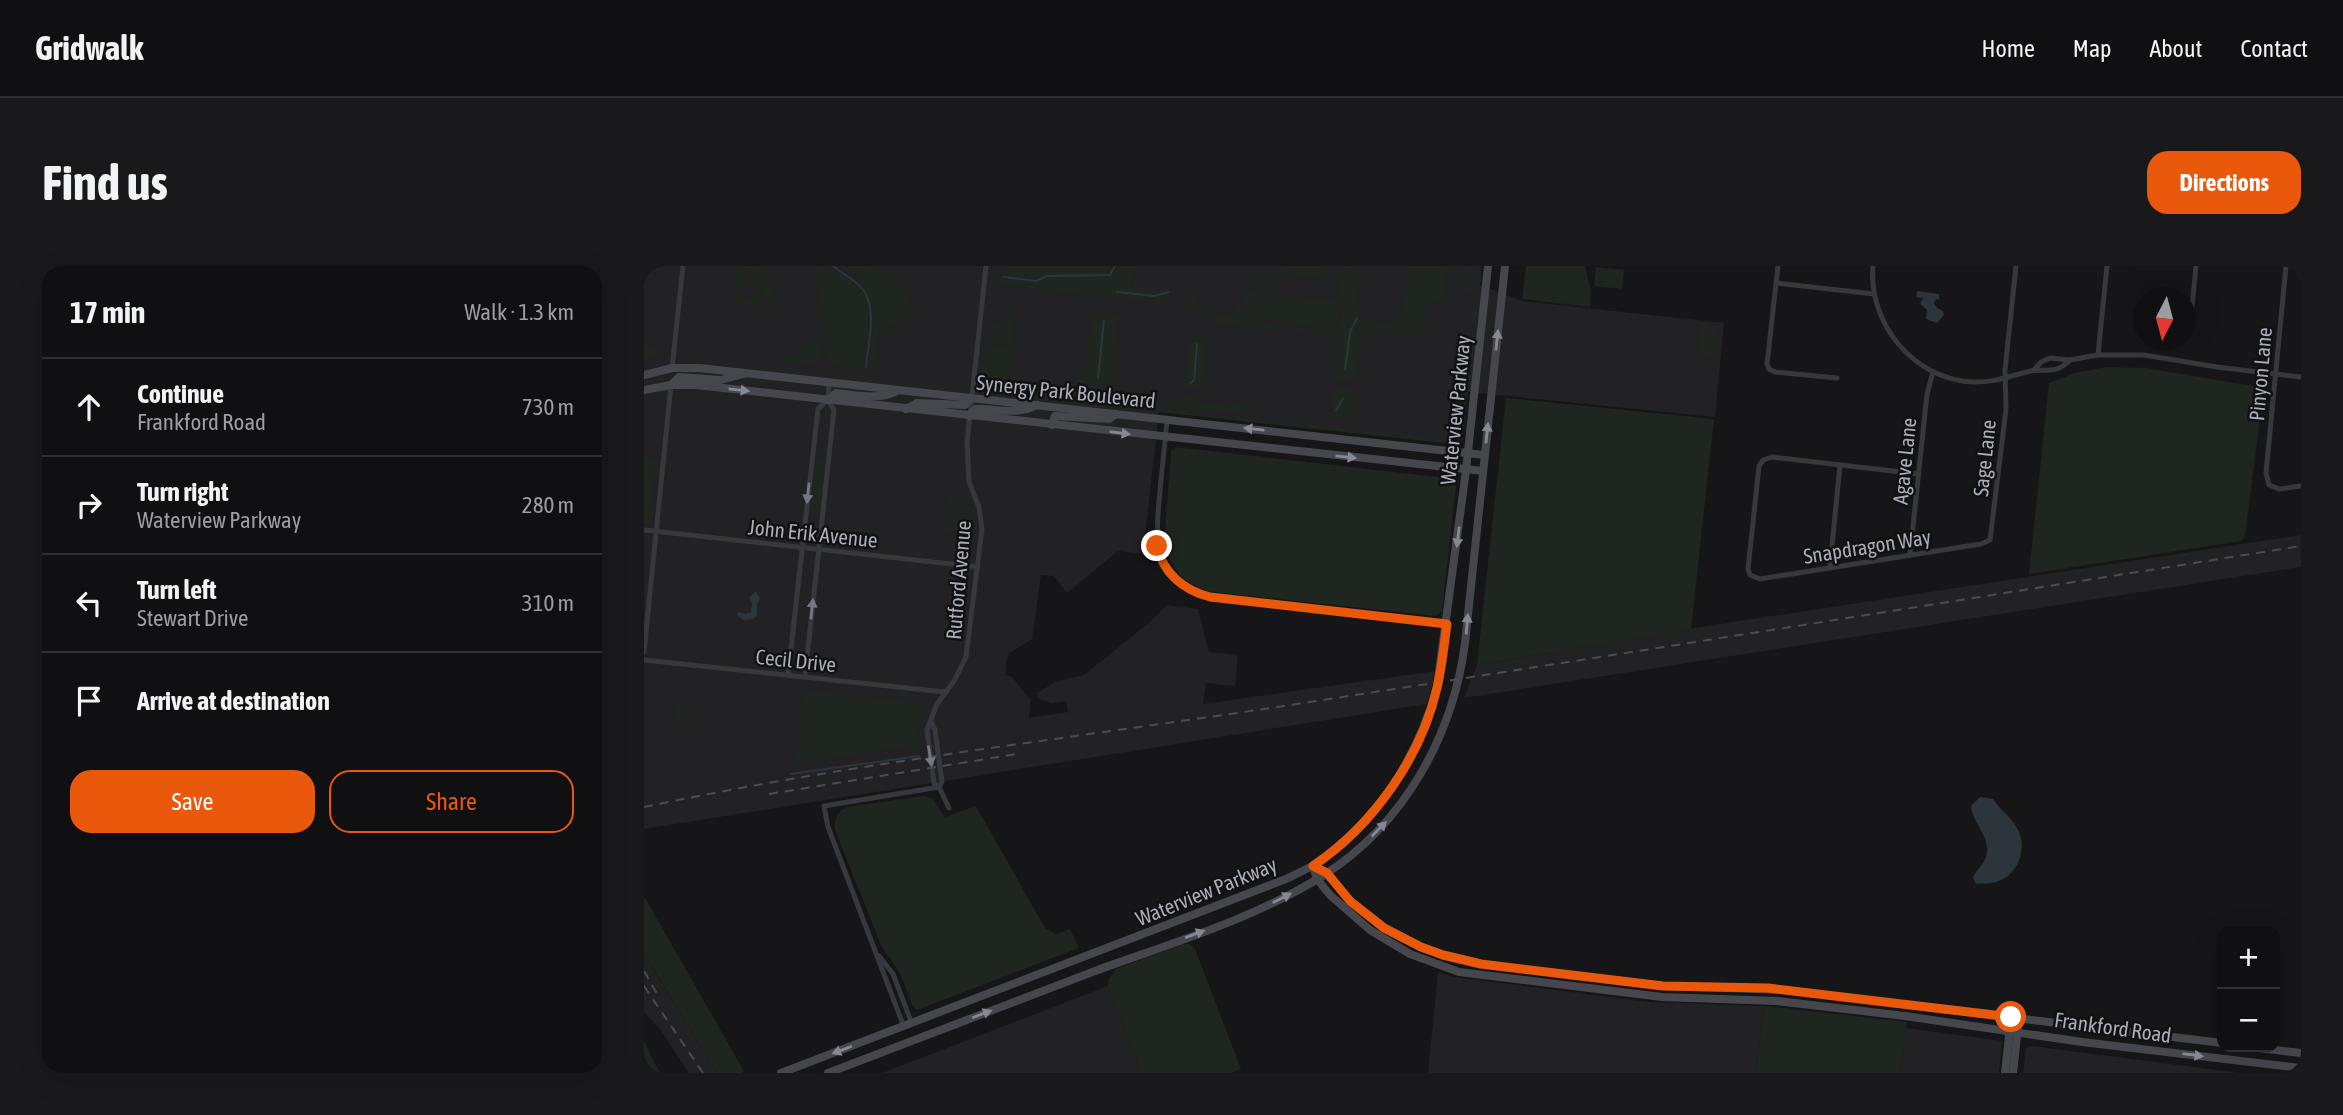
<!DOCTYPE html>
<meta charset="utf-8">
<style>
body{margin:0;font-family:"Asap Condensed",sans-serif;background:#19191b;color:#f1f3f6}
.controls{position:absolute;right:21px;bottom:21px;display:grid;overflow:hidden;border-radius:14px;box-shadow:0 7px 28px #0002}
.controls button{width:63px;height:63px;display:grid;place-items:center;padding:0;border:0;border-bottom:2px solid #303032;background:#101012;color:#f1f3f6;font:35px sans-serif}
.compass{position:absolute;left:1489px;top:21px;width:63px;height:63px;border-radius:50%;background:#101012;box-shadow:0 7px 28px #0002;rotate:186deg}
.stop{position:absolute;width:21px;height:21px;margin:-16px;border:5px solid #ea580c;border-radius:50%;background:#fff}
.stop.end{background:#ea580c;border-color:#fff;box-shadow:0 2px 7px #0008}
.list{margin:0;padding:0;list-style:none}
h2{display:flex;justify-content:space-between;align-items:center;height:91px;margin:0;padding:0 28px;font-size:30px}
h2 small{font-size:23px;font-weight:400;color:#9c9d9f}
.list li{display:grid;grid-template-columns:46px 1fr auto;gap:21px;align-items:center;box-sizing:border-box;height:98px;padding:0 28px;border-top:2px solid #303032}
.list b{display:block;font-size:26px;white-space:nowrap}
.list p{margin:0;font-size:23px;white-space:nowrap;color:#9c9d9f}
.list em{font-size:23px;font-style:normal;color:#9c9d9f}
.actions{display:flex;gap:14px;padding:21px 28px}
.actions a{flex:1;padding:16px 0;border:2px solid #ea580c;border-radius:21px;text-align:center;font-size:24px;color:#ea580c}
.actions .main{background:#ea580c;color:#fff}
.icon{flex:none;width:38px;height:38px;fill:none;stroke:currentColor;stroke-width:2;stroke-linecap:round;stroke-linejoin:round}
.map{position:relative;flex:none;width:1657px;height:807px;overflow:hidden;border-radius:21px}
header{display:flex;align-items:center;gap:42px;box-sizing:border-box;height:98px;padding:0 35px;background:#101012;border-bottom:2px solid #303032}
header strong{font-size:33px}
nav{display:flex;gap:38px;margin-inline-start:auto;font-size:24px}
.intro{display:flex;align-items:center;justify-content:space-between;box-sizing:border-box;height:168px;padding:0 42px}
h1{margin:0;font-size:49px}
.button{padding:18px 32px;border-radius:21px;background:#ea580c;color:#fff;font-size:24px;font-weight:700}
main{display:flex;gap:42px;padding:0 42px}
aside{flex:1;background:#101012;border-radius:21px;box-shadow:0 7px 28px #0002}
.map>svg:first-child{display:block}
.built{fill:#222225}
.green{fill:#1e261f}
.water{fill:#2c353c}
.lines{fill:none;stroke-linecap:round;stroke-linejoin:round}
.stream{stroke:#2c353c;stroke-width:2}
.street{stroke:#37383d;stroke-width:5}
.secondary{stroke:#45474d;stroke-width:8}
.rail{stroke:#4a4c52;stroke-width:2;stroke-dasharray:9 7;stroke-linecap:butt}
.oneway{fill:#858993}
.oneway2{fill:#757881}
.route{stroke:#ea580c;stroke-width:9}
.labels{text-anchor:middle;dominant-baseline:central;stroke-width:5;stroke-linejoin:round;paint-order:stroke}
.street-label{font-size:21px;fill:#a8adb8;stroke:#111113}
</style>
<header>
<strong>Gridwalk</strong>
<nav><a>Home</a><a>Map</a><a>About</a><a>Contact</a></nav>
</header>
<div class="intro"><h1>Find us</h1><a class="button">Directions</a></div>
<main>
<aside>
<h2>17 min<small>Walk · 1.3 km</small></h2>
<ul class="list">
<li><svg class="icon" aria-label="ahead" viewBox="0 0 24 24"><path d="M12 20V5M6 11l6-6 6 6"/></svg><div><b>Continue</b><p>Frankford Road</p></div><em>730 m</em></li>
<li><svg class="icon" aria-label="right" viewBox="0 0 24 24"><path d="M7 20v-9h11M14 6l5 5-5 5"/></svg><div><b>Turn right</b><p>Waterview Parkway</p></div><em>280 m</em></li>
<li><svg class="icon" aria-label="left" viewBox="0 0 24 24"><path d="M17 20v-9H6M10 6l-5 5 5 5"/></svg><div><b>Turn left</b><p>Stewart Drive</p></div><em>310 m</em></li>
<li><svg class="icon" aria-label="arrive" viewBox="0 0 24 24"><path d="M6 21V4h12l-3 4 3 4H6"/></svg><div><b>Arrive at destination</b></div></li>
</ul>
<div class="actions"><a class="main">Save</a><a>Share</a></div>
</aside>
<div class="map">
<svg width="1657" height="807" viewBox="0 0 1657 807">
<rect width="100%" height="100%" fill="#161618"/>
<g class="built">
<polygon points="0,0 838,0 836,19 878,35 1080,57 1071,151 824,126 818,179 515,146 499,288 474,285 423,327 410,310 397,309 388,373 364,388 361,409 367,410 387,434 385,452 424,446 422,435 408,437 395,433 392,428 411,416 440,409 507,355 523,339 554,343 565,386 594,389 591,420 562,417 559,438 792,405 783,438 0,563"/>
<polygon points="1657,269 1657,301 820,432 833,399 1050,362"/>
<polygon points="0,687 8,701 73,807 45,807 16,763 0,746"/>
<polygon points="794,706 809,711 1005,736 1120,740 1112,807 784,807"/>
<polygon points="464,720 496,801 496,807 238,807"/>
<polygon points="1262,762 1358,775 1355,807 1256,807"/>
<polygon points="1388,780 1596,807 1379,807 1382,782"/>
</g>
<g class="green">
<polygon points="96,0 115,0 125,12 114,22"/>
<path d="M169 0C187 0 188 2 203 12 236 34 223 67 220 102H223C229 73 237 33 210 12L212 11V7L204 8 192 0H227L228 2 248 4 266 37 268 52 234 66 232 89 239 95 228 105 182 98 179 49Z"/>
<path d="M362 0H490L487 22H489L490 13C495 26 511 24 523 25L526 28 525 37 354 19 356 2 362 3Z"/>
<polygon points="604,0 608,0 608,4 626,7 601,26"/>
<polygon points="639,0 677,0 677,8 671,12 640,7 635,9 633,18 630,17 632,6"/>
<polygon points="698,0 712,0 711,9 716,10 712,41 700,39 691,32 695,30 697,13 693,12 693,10 697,10"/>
<path d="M764 0H803L800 30 791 37 785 36 782 42 779 68 762 70 717 69 712 111 707 114 690 113 693 80 689 65 695 63 698 44 702 42 714 44V52C724 54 738 60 748 58 762 56 763 12 764 0Z"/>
<polygon points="822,0 832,0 828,25 819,25"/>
<polygon points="882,0 941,0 947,25 946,41 878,33"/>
<polygon points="93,1 105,16 90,29"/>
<polygon points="952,1 980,4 978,23 950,20"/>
<polygon points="628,10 627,28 653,31 654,27 656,27 656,31 674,33 675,29 676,34 693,35 695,41 693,61 690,63 609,52 599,36 599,32"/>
<polygon points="127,14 131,20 129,41 115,24"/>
<polygon points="97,26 103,34 113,26 126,42 89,38 90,33"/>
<polygon points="542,28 548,28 553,34 552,39 558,46 565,41 561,36 561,32 564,33 564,36 571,37 570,47 591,49 593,36 596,37 608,55 608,61 564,56 541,41"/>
<polygon points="831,36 833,41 819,156"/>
<polygon points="363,38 365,40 364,49 371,49 368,80 347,77 349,56 361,58"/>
<path d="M448 45C458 46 476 44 479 55H473L467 114 473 115 467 121C457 120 439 122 436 111L441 112 448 52 442 51Z"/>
<polygon points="611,56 687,65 686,69 610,61"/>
<polygon points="1057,60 1072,62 1069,90 1054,89"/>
<polygon points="545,66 567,75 562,76 558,119 563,120 562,123 539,121 536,119 536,114 541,115 546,71 540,70"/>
<path d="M173 72 177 73 176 96 171 99 143 96 142 89C155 88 168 84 173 72Z"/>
<polygon points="0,79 19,81 18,89 0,94"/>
<path d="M343 80 367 83 365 109 361 113 336 115C337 102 342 92 343 80Z"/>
<polygon points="1462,101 1503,102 1620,122 1601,270 1597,275 1385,308 1405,117 1431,107"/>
<polygon points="350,116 360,117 373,127 388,129 787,172 799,175 812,174 812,178 809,178 342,127 343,120"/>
<polygon points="689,121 707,123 711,128 709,145 697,153 686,154"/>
<polygon points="540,129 548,130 549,135 590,140 592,135 601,137 600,143 610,149 520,141 539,134"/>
<polygon points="862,132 1070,153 1047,363 833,399"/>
<polygon points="532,181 811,213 812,220 798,345 791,350 562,325 539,313 526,295 520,280 527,186"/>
<polygon points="7,192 12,194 8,253 0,253 0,197"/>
<polygon points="172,194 182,196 176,248 166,247"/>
<polygon points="303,230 321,232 328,249 315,245 314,253 328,252 328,269 299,266"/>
<polygon points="159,423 277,437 274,461 275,479 152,498"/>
<polygon points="31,437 46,438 43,462 28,460"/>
<path d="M278 530 288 532 301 551 332 540 401 662 412 668 426 663 435 682 273 744 268 739 256 707 237 679 191 564C190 553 193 545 204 541Z"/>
<polygon points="0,630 100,805 97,807 73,807 0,687"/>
<polygon points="540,678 545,678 551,683 597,803 586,807 496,807 496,801 464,720 465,713 472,703"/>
<polygon points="1120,740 1263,756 1256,807 1112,807"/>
<polygon points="0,775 14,804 17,807 0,807"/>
</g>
<g class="water">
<polygon points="1273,25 1295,28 1295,33 1292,33 1290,37 1293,42 1299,45 1300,49 1293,57 1282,53 1283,44 1276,38 1279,32 1272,31"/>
<polygon points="112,325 116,332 113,339 113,350 109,353 99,354 93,349 94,346 101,348 107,346 108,338 105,332"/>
<path d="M1336 531 1349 533C1355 543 1365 549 1371 559 1385 578 1376 607 1355 615 1348 618 1339 617 1332 618L1329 611C1332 605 1336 602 1339 597 1353 575 1328 559 1327 540Z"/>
</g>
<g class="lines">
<g class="stream">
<path d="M189 0C197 7 208 12 216 20 235 40 224 76 222 101"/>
<polyline points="360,11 392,15 403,10 466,9 471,0"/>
<polyline points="473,26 510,30 525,26"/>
<polyline points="701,104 706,66 713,52"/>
<polyline points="454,112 460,54"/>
<polyline points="546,117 550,114 553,78"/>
<polyline points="692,145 699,132"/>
<polyline points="147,508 275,490"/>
</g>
<g class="street">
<polyline points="1134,0 1123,98 1125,103 1131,106 1193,112"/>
<path d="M1229 0C1224 58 1270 114 1330 116 1350 117 1368 109 1387 105 1405 102 1411 109 1426 94"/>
<polyline points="1642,0 1622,207 1625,219 1635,223 1657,220"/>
<polyline points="1132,17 1230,28"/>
<polyline points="1548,41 1552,0"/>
<polyline points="1454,89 1463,0"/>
<polyline points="28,102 39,0"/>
<polyline points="1390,104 1397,96 1406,92 1426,94 1454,89 1500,89 1573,101 1657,111"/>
<path d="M523 154C521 178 518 202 516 225 511 275 508 315 566 332L803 358"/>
<polyline points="1275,208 1128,191 1119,194 1115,200 1104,303 1106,309 1116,313 1337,278 1346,274 1362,143 1361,104 1372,0"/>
<polyline points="0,264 334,301"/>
<polyline points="1266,289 1283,128 1289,106"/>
<polyline points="1186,301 1196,199"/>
<polyline points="0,386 27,119"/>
<polyline points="0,394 301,426"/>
<polyline points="144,409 174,143 183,134"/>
<polyline points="161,410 190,144 184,134 185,117"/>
<polyline points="288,457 291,464 298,516 295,521"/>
<polyline points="305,542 295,521 290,517 283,464 293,438 310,415 322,391 338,263 335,241 325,216 323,177 342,0"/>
<polyline points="235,690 249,708 268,758"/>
<polyline points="260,761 184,561 180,540 295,521"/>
</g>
<g class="secondary">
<polyline points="0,109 28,102 56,102 840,189"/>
<polyline points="27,119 35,111 77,114 99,108"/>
<polyline points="0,124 27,119 52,119 839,205"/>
<path d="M184 134 192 127C211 129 233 134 251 126"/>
<polyline points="262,143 273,137 321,139 327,132"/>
<path d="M325 150 331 143C353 142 372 150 393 139"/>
<polyline points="408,159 411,150 465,153 472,148"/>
<polyline points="669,600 673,613 686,629 726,664 766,688 815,706 1018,731 1133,735 1261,750 1438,776 1657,802"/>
<polyline points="681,606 706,635 740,661 777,681 799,689 837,698 1019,720 1140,724 1578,777"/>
<polyline points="1606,781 1657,787"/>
<path d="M137 807 642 613C652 608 662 604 671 598 731 562 775 487 793 421L822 204 844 0"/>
<path d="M184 807C273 773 362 739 451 705 528 677 610 653 680 609 760 558 809 470 821 377L861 0"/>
<polyline points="1361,807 1367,751"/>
<polyline points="1369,807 1375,752"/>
</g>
<g class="rail">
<polyline points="125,528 373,488"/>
<path d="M0 541C209 497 422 473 633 441 974 389 1316 334 1657 280"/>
<polyline points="0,705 13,728"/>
<polyline points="0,720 59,807"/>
</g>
</g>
<defs><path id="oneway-solid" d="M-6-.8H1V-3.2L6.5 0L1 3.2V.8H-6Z" transform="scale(1.75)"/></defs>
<g class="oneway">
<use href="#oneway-solid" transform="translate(853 74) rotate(-84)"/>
<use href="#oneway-solid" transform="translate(95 124) rotate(6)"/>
<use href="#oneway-solid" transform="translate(610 163) rotate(-174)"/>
<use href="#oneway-solid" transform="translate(476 167) rotate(7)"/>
<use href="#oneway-solid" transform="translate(843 167) rotate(-84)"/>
<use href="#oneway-solid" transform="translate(702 191) rotate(6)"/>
<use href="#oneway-solid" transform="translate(814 271) rotate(97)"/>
<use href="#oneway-solid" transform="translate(823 358) rotate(-85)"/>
<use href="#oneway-solid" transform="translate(735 563) rotate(-45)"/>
<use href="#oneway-solid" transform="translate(638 632) rotate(-27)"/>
<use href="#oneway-solid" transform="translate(551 668) rotate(-21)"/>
<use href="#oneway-solid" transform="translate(338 748) rotate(-21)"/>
<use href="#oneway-solid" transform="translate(198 784) rotate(159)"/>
<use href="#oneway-solid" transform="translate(1549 789) rotate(7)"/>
</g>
<g class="oneway2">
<use href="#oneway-solid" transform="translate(164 227) rotate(96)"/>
<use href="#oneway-solid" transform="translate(168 343) rotate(-84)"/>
<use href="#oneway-solid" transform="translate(286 490) rotate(81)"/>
</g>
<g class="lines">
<path class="route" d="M513 280C519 307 539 324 566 331L803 358C800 379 798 401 793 422 777 492 729 559 669 600L683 607 706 635 740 662 777 681 799 689 837 698 1019 720 1124 722 1367 751"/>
</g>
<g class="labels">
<g class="street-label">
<text transform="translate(1616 108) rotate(-85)">Pinyon Lane</text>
<text transform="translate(422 125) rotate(6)">Synergy Park Boulevard</text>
<text transform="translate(811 144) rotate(-84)">Waterview Parkway</text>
<text transform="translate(1340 192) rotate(-84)">Sage Lane</text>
<text transform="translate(1260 195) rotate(-84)">Agave Lane</text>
<text transform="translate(169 267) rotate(6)">John Erik Avenue</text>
<text transform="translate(1223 280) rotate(-9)">Snapdragon Way</text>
<text transform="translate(314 314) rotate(-85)">Rutford Avenue</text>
<text transform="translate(152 394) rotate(6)">Cecil Drive</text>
<text transform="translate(562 625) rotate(-22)">Waterview Parkway</text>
<text transform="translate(1469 761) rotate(8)">Frankford Road</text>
</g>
</g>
</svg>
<div class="controls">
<button>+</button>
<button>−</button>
</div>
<svg class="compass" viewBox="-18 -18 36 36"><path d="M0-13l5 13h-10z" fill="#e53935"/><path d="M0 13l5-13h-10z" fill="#9c9d9f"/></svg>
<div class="stop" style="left:1367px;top:751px"></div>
<div class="stop end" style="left:513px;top:280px"></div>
</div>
</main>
